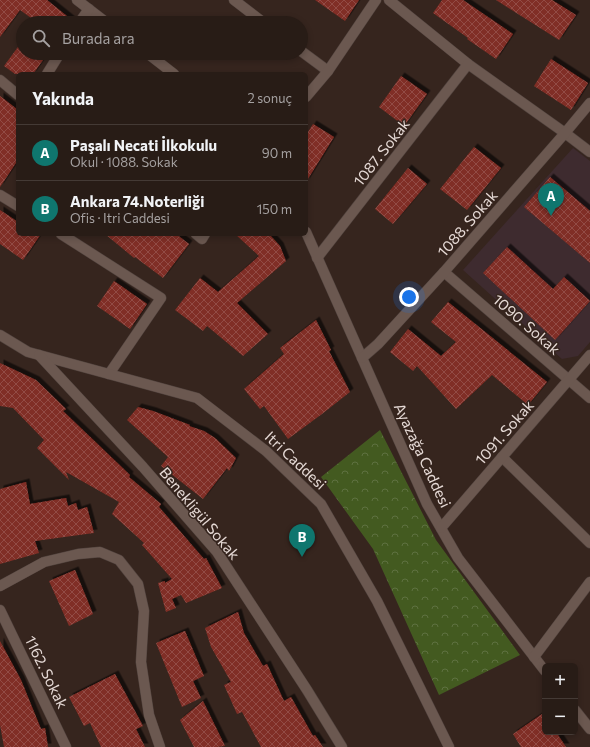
<!DOCTYPE html>
<html lang="tr">
<meta charset="utf-8">
<style>
body{margin:0;font-family:Commissioner,sans-serif;background:#342923;color:#f1f3f6}
.controls{position:absolute;right:12px;bottom:12px;display:grid;overflow:hidden;border-radius:6px;box-shadow:0 2px 6px #0003}
.controls button{width:36px;height:36px;display:grid;place-items:center;padding:0;border:0;border-bottom:1px solid #443a35;background:#281c16;color:#f1f3f6;font:20px sans-serif}
.you{position:absolute;left:409px;top:297px;width:14px;height:14px;margin:-10px;border:3px solid #fff;border-radius:50%;background:#1a73e8;box-shadow:0 0 0 6px #1a73e833}
.badge{display:grid;place-items:center;width:26px;height:26px;border-radius:50%;background:#0f766e;color:#fff;font-size:13px;font-weight:700}
.pin{position:absolute;translate:-50% -33px;filter:drop-shadow(0 1px 2px #0008)}
.pin::after{content:'';position:absolute;top:21px;width:14px;height:12px;background:inherit;clip-path:polygon(0 0,100% 0,50% 100%)}
.list{margin:0;padding:0;list-style:none}
h2{display:flex;justify-content:space-between;align-items:center;height:52px;margin:0;padding:0 16px;font-size:17px}
h2 small{font-size:13px;font-weight:400;color:#a5a1a1}
.list li{display:grid;grid-template-columns:26px 1fr auto;gap:12px;align-items:center;box-sizing:border-box;height:56px;padding:0 16px;border-top:1px solid #443a35}
.list b{display:block;font-size:15px;white-space:nowrap}
.list p{margin:0;font-size:13px;white-space:nowrap;color:#a5a1a1}
.list em{font-size:13px;font-style:normal;color:#a5a1a1}
.icon{flex:none;width:22px;height:22px;fill:none;stroke:currentColor;stroke-width:2;stroke-linecap:round;stroke-linejoin:round}
.map{position:relative;flex:none;width:590px;height:747px;overflow:hidden}
.search{position:absolute;background:#281c16;box-shadow:0 2px 6px #0003;left:16px;top:16px;width:292px;height:44px;display:flex;align-items:center;gap:10px;box-sizing:border-box;padding:0 14px;border-radius:22px;color:#a5a1a1;font-size:15px}
.panel{position:absolute;background:#281c16;box-shadow:0 2px 6px #0003;left:16px;top:72px;width:292px;height:164px;border-radius:6px}
.map>svg:first-child{display:block}
.education{fill:#3e2b2f}
.forest{fill:url(#forest-crowns)}
.building{fill:url(#building-cross-hatch);filter:url(#shadow)}
.lines{fill:none;stroke-linecap:round;stroke-linejoin:round}
.minor-casing{stroke:#51433e;stroke-width:11}
.minor{stroke:#6b5850;stroke-width:10}
.labels{text-anchor:middle;dominant-baseline:central;stroke-width:3;stroke-linejoin:round;paint-order:stroke}
.street-label{font-size:15px;fill:#e6dad6;stroke:#36251e}
</style>
<div class="map">
<svg width="590" height="747" viewBox="0 0 590 747">
<defs>
<pattern id="forest-crowns" width="20" height="18" patternUnits="userSpaceOnUse"><rect width="20" height="18" fill="#435a20"/><path d="M2 6a3 3 0 1 1 6 0M12 15a3 3 0 1 1 6 0" fill="none" stroke="#5e7140"/></pattern>
<pattern id="building-cross-hatch" width="8" height="8" patternUnits="userSpaceOnUse"><rect width="8" height="8" fill="#802e25"/><path d="M0 0l8 8M0 8l8-8" fill="none" stroke="#924c44"/></pattern>
<filter id="shadow"><feDropShadow dx="3.5" dy="-3.5" stdDeviation="0" flood-color="#0009"/></filter>
</defs>
<rect width="100%" height="100%" fill="#36251e"/>
<polygon class="education" points="573,148 590,161 590,342 578,356 562,359 463,270"/>
<polygon class="forest" points="380,430 436,540 520,655 439,695 373,549 321,477"/>
<g class="building">
<polygon points="0,0 47,0 73,21 73,23 38,23 20,10 0,37"/>
<polygon points="315,0 359,0 345,21"/>
<polygon points="442,0 463,0 513,34 496,59 467,39 468,38 433,13"/>
<polygon points="496,0 552,0 576,15 559,40"/>
<polygon points="23,40 23,53 48,53 33,74 15,74 4,66"/>
<polygon points="551,59 588,83 571,110 534,86"/>
<polygon points="401,76 427,94 404,126 379,107"/>
<polygon points="0,96 18,110 18,160 0,187"/>
<polygon points="313,124 334,137 306,182 306,135"/>
<polygon points="474,147 501,168 467,210 440,189"/>
<polygon points="408,168 427,184 393,224 375,209"/>
<polygon points="550,177 590,211 590,263 524,207"/>
<polygon points="0,210 18,222 18,234 41,234 23,260 0,244"/>
<polygon points="105,234 176,234 189,244 163,278 135,257 134,258"/>
<polygon points="235,234 269,234 280,246 286,261 237,303 268,334 243,356 207,326 203,331 175,310 200,278 218,292 259,256"/>
<polygon points="507,247 553,289 564,277 590,301 555,340 483,273"/>
<polygon points="114,281 147,304 130,329 97,306"/>
<polygon points="448,302 547,382 528,405 492,375 456,409 417,366 413,371 390,352 408,329 441,356 456,342 431,322"/>
<polygon points="316,320 331,350 329,351 350,392 322,414 288,439 264,406 260,409 244,389 284,354 280,348"/>
<polygon points="0,363 36,380 66,409 63,411 130,475 129,477 161,504 159,507 204,559 206,558 222,588 186,603 181,595 172,599 176,608 166,612 158,583 165,581 165,583 172,579 142,545 144,543 112,514 119,502 66,472 69,480 37,448 44,440 13,408 0,406"/>
<polygon points="138,407 153,411 190,425 189,426 204,431 215,438 236,458 229,471 227,468 203,499 161,466 168,457 127,420"/>
<polygon points="26,482 30,504 66,498 68,506 76,503 78,510 87,507 94,533 35,541 39,553 0,564 0,489"/>
<polygon points="75,570 93,614 69,626 49,581"/>
<polygon points="238,612 244,633 263,666 267,664 284,701 291,697 313,736 315,735 323,747 261,747 242,712 237,714 224,685 231,682 211,647 205,628"/>
<polygon points="185,631 204,676 193,681 201,698 182,707 156,643"/>
<polygon points="0,641 21,680 41,729 45,728 48,747 4,747 0,725"/>
<polygon points="115,674 143,726 136,729 145,747 101,747 90,723 84,726 69,697"/>
<polygon points="203,701 225,746 217,747 194,747 180,720"/>
<polygon points="545,712 545,732 556,732 566,747 521,747 513,734"/>
</g>
<g class="lines">
<defs>
<g id="minor">
<polyline points="77,0 107,23"/>
<polyline points="234,0 264,23"/>
<polyline points="389,0 468,64 565,133 590,152"/>
<polyline points="79,23 89,9"/>
<polyline points="301,51 328,71"/>
<polyline points="147,53 174,74"/>
<polyline points="47,74 60,53"/>
<polyline points="0,80 18,95"/>
<polyline points="306,97 328,71 376,0"/>
<polyline points="0,195 18,206"/>
<polyline points="306,232 427,504 458,558 545,671"/>
<polyline points="61,234 161,298 109,374"/>
<polyline points="196,234 202,239 205,234"/>
<polyline points="317,258 468,64"/>
<polyline points="444,272 590,398"/>
<polyline points="0,335 28,352 197,398 266,451 321,504 377,601 449,747"/>
<polyline points="39,355 143,467 217,552 307,690 342,747"/>
<polyline points="362,358 378,344 444,272 565,133 590,103"/>
<polyline points="502,457 590,543"/>
<polyline points="441,528 590,355"/>
<polyline points="0,586 44,562 78,554 100,552 119,560 138,584 144,611 141,662 149,715 160,747"/>
<polyline points="0,610 66,747"/>
<polyline points="534,657 590,582"/>
<polyline points="575,710 590,729"/>
</g>
</defs>
<use href="#minor" class="minor-casing"/>
<use href="#minor" class="minor"/>
</g>
<g class="labels">
<g class="street-label">
<text transform="translate(381 152) rotate(-52)">1087. Sokak</text>
<text transform="translate(467 223) rotate(-49)">1088. Sokak</text>
<text transform="translate(527 324) rotate(41)">1090. Sokak</text>
<text transform="translate(504 432) rotate(-49)">1091. Sokak</text>
<text transform="translate(423 455) rotate(65)">Ayazağa Caddesi</text>
<text transform="translate(296 460) rotate(43)">Itri Caddesi</text>
<text transform="translate(200 513) rotate(50)">Benekligül Sokak</text>
<text transform="translate(47 672) rotate(64)">1162. Sokak</text>
</g>
</g>
</svg>
<div class="controls">
<button>+</button>
<button>−</button>
</div>
<div class="you"></div>
<div class="pin badge" style="left:551px;top:216px">A</div>
<div class="pin badge" style="left:302px;top:557px">B</div>
<div class="search"><svg class="icon" aria-label="search" viewBox="0 0 24 24"><circle cx="10" cy="10" r="6"/><path d="M15 15l6 6"/></svg>Burada ara</div>
<section class="panel">
<h2>Yakında<small>2 sonuç</small></h2>
<ul class="list">
<li><span class="badge">A</span><div><b>Paşalı Necati İlkokulu</b><p>Okul · 1088. Sokak</p></div><em>90 m</em></li>
<li><span class="badge">B</span><div><b>Ankara 74.Noterliği</b><p>Ofis · Itri Caddesi</p></div><em>150 m</em></li>
</ul>
</section>
</div>
